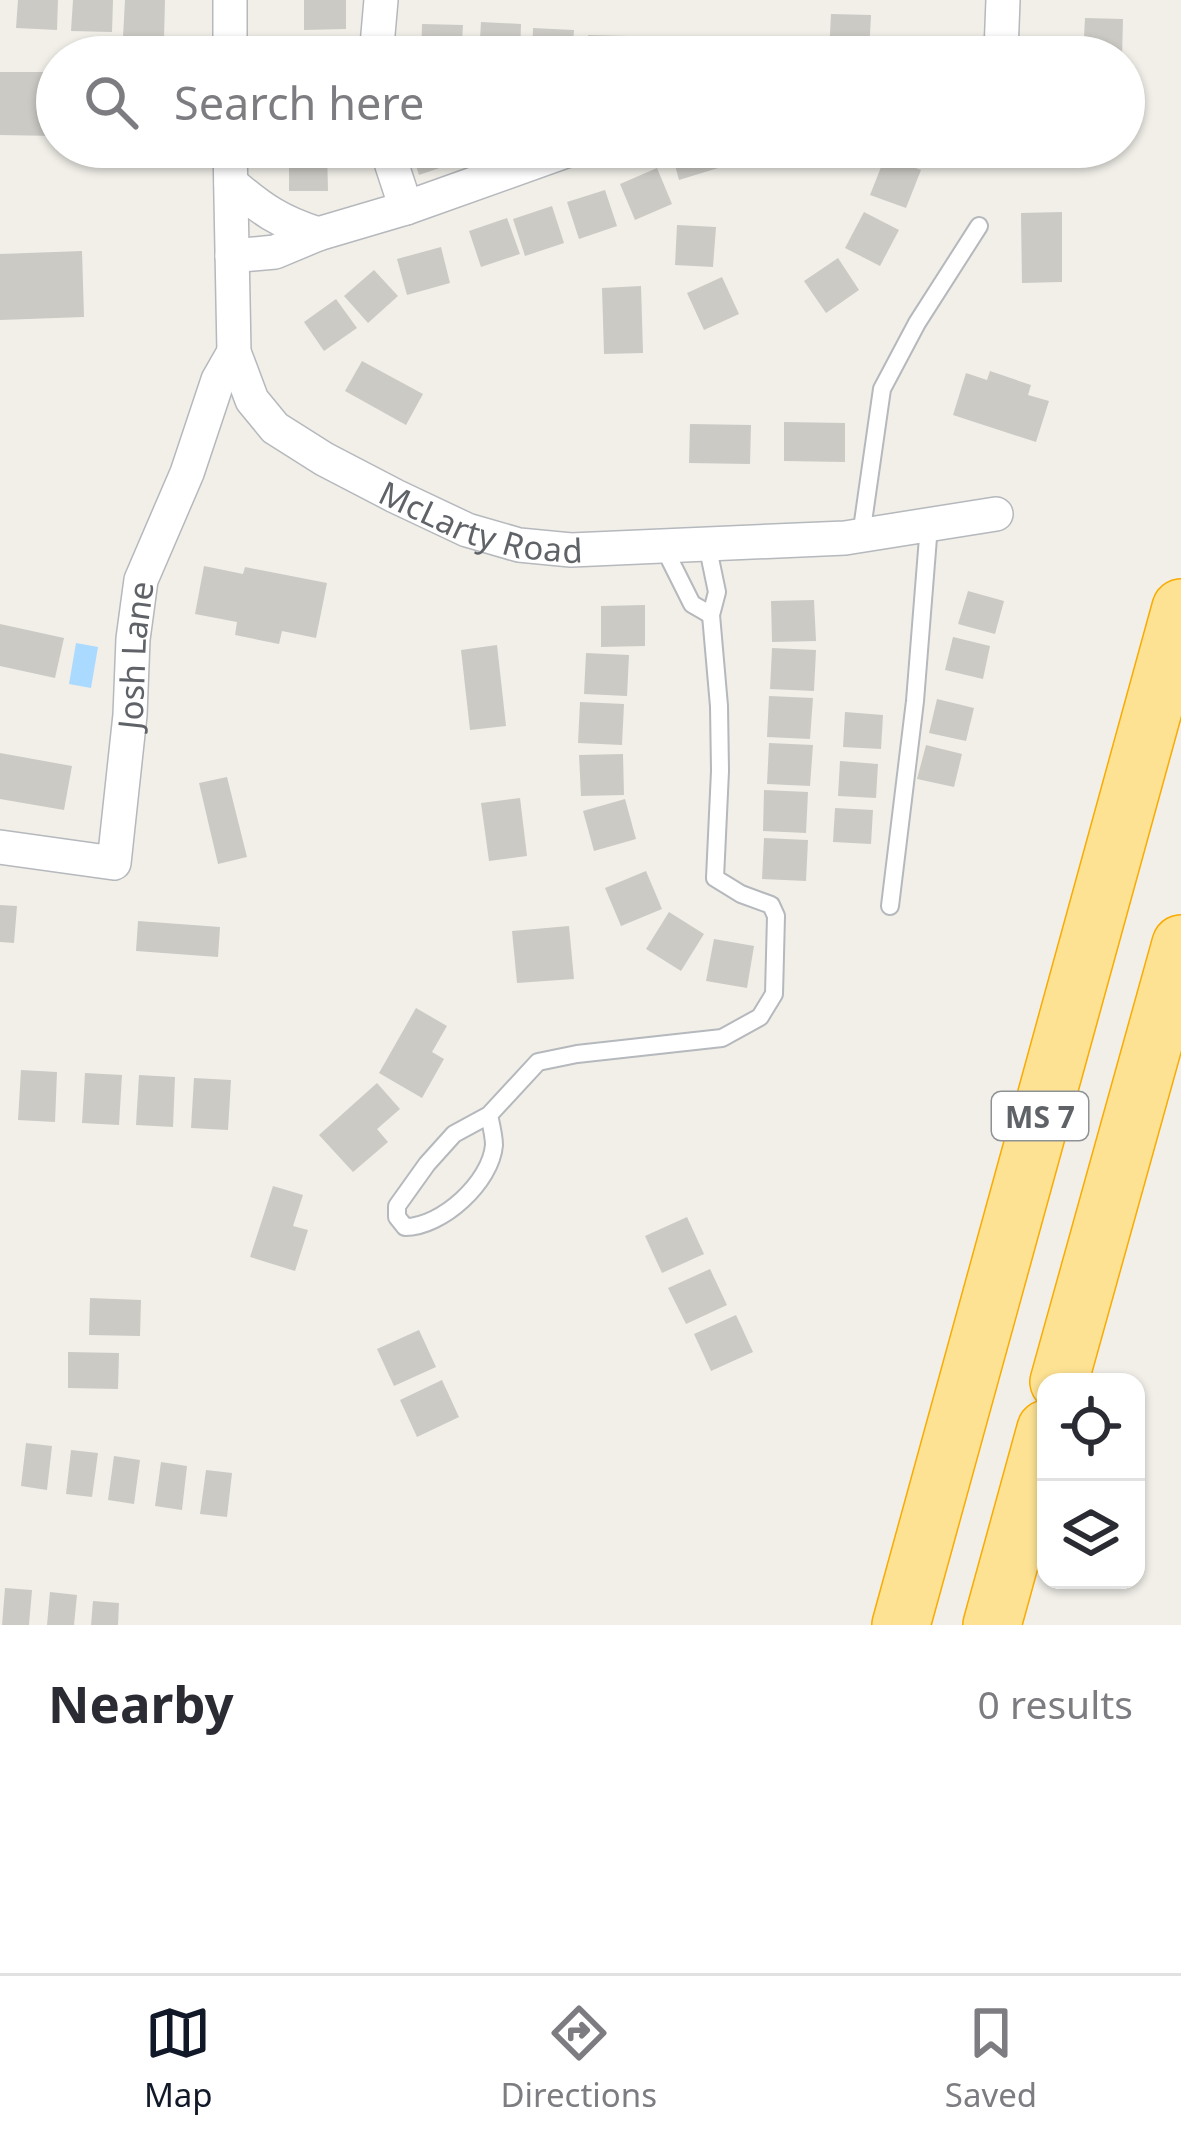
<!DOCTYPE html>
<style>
body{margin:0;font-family:"Noto Sans",sans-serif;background:#f7f7f7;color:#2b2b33}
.controls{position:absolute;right:36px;bottom:36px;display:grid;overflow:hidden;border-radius:24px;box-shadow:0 3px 9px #0004}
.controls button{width:108px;height:108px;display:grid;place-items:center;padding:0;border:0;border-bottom:3px solid #e1e1e2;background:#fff;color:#2b2b33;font:60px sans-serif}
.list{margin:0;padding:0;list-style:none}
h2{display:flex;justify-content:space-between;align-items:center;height:156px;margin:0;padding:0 48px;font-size:51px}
h2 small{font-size:39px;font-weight:400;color:#7c7c81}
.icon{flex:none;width:66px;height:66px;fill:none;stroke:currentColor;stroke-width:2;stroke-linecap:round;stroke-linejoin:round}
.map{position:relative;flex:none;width:1181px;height:1625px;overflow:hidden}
.search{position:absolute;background:#fff;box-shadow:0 3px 9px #0004;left:36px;right:36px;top:36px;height:132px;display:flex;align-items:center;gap:30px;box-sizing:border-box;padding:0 42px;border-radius:66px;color:#7c7c81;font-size:45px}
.sheet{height:348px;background:#fff}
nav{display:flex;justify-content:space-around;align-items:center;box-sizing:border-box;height:168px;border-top:3px solid #e1e1e2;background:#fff;font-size:33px;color:#7c7c81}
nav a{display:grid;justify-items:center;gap:6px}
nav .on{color:#111827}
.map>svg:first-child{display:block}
.water{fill:#aadaff}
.building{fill:#cccac5}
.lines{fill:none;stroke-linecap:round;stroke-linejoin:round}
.lane-casing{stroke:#b5b8bc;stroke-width:20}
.street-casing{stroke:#b5b8bc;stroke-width:36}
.highway-casing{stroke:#f9ab00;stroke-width:60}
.lane{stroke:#fff;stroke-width:16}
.street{stroke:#fff;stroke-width:33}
.highway{stroke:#fde293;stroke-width:57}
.labels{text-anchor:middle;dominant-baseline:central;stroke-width:10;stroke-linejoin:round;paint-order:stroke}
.shield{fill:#fff;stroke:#8f9295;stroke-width:3}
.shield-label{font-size:30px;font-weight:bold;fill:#5f6368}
.street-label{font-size:33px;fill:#5f6368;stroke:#fff}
</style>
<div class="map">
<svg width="1181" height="1625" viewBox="0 0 1181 1625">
<rect width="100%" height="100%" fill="#f1efe8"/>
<polygon class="water" points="76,643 98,647 91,688 69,684"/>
<g class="building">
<polygon points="18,0 58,0 57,30 16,28"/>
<polygon points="73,0 113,0 112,32 71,31"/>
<polygon points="125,0 165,0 164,38 123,37"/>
<polygon points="304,0 346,0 346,29 304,30"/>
<polygon points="831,14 871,15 869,53 829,52"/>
<polygon points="1085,18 1123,19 1122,57 1083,57"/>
<polygon points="481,22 521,24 520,57 479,57"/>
<polygon points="422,24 463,25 461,57 421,57"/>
<polygon points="533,28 574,30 572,57 532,57"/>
<polygon points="588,35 629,36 628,57 587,57"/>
<polygon points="334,37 334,57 296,57 295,38"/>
<polygon points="643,39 683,41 683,57 642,57"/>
<polygon points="701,40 742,41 741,57 700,57"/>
<polygon points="766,46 807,48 806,57 765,57"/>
<polygon points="0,72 57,72 57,136 0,135"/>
<polygon points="410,147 452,147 457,162 419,175"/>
<polygon points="670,147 712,147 718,168 679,180"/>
<polygon points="902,147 930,147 910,159"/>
<polygon points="289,149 327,149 328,191 289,191"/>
<polygon points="885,157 921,170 906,208 870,195"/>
<polygon points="657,168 672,204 635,220 620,184"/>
<polygon points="605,190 617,226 579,239 567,202"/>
<polygon points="552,206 564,243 525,256 513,219"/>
<polygon points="864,212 899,230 880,266 845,248"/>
<polygon points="1062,212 1062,282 1022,283 1021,213"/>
<polygon points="507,218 520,254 481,267 469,231"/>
<polygon points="677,225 716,227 713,267 675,265"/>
<polygon points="441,247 450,283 407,295 397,259"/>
<polygon points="82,251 84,317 0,320 0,254"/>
<polygon points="838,258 859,290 826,313 804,281"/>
<polygon points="374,270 398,296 368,323 344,296"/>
<polygon points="722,277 739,314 704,330 687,293"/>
<polygon points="641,286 643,353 604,354 602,288"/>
<polygon points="336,299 357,328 324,351 304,322"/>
<polygon points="362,361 423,394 406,425 345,391"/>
<polygon points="990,371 1031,385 1028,395 1049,401 1036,442 953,415 966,373 987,380"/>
<polygon points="784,422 845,423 845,462 784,461"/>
<polygon points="690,424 751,425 750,464 689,463"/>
<polygon points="204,566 243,574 245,567 327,583 316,638 282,631 279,644 235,635 237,622 195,614"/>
<polygon points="968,591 1004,601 995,634 958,624"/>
<polygon points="814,600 816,641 772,642 771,601"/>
<polygon points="645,605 645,646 601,647 601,606"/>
<polygon points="0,624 64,638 55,678 0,666"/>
<polygon points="953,637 990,646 983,679 945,670"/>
<polygon points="497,645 506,726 470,730 461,650"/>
<polygon points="772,648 816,650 814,691 770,689"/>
<polygon points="586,653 629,655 627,696 584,694"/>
<polygon points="769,696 813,698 810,739 767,737"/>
<polygon points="937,699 974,708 966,741 929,733"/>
<polygon points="580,702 624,704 622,745 578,743"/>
<polygon points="845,712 883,715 881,749 843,747"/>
<polygon points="769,743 813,745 810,786 767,784"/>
<polygon points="926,745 962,754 954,787 917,779"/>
<polygon points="0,753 72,766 64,810 0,799"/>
<polygon points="623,754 624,795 581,796 579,755"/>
<polygon points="840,761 878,764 876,798 838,796"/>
<polygon points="227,777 247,857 218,864 199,783"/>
<polygon points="764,790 808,792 806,833 763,831"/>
<polygon points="520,798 527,856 489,861 481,803"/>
<polygon points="625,799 636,839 594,851 583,811"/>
<polygon points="835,808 873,810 871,844 833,842"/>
<polygon points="764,838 808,840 806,881 762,879"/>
<polygon points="646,871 662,909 621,926 605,888"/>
<polygon points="0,905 17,906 14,943 0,942"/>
<polygon points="669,912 704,934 681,971 646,949"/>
<polygon points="138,921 220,927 218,957 136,951"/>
<polygon points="569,926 574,979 517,983 512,931"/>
<polygon points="714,939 754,946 747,988 706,981"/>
<polygon points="416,1008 447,1026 432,1052 444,1059 422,1098 379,1073"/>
<polygon points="21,1070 57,1072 55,1122 18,1120"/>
<polygon points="85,1073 122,1075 119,1125 82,1123"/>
<polygon points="139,1075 175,1077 173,1127 136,1125"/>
<polygon points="194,1078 231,1080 228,1130 191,1128"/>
<polygon points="377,1083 400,1109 377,1129 388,1142 353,1172 319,1135"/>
<polygon points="273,1186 303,1195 293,1226 308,1230 295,1271 250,1257"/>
<polygon points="687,1217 704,1254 662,1273 645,1236"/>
<polygon points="710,1269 727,1305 686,1324 668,1288"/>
<polygon points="90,1298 141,1300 140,1336 89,1335"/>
<polygon points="736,1315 753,1352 711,1371 694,1334"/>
<polygon points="419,1330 436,1367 394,1386 377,1349"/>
<polygon points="68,1352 119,1353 118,1389 68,1388"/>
<polygon points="442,1380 459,1417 417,1437 400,1400"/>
<polygon points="26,1443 52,1446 47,1490 21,1486"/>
<polygon points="71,1450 98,1453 92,1497 66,1494"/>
<polygon points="114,1456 140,1460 134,1504 108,1500"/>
<polygon points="161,1462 187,1466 182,1510 155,1506"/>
<polygon points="206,1470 232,1473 227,1517 200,1514"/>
<polygon points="5,1588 32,1590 29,1625 2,1625"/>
<polygon points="50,1592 77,1595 74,1625 47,1625"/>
<polygon points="93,1601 119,1603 118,1625 91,1625"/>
</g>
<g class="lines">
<defs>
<g id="lane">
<polyline points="861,536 882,389 917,323 979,226"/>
<polyline points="663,546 692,604 711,615"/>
<polyline points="890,906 915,701 929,525"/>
<path d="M489 1115C491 1124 494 1136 494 1145 491 1182 442 1227 405 1227L397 1217V1206L427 1164 454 1134 489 1115 538 1062 577 1054 722 1038 760 1017 774 994 776 916 771 905 741 894 715 878 720 771 719 706 711 615 717 592 707 544"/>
</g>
<g id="street">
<polyline points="230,0 230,57"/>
<polyline points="376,57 381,0"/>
<polyline points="956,57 1001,52 1003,0"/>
<path id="s1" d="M230 147 234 352 252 400 275 428 324 459 395 496 467 530 519 545 571 550 845 538 996 514"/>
<polyline points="386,147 406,208"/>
<path d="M231 183C261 209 280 222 318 234"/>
<polyline points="232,256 275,252 318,234 406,208 577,147"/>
<path id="s2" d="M0 847 114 863 130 715 133 639 141 580 187 473 218 380 234 352"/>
</g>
<g id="highway">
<polyline points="1059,1382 1181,944"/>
<polyline points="901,1625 1181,608"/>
<polyline points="992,1625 1046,1429"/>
</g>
</defs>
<use href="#lane" class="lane-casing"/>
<use href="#street" class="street-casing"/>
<use href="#highway" class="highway-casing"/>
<use href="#lane" class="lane"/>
<use href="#street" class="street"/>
<use href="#highway" class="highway"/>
</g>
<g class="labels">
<rect class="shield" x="992" y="1092" width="96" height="48" rx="9"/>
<g class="shield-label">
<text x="1040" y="1116">MS 7</text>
</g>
<g class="street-label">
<text stroke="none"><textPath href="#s1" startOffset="522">McLarty Road</textPath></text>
<text stroke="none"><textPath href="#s2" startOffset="324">Josh Lane</textPath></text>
</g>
</g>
</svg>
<div class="controls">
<button><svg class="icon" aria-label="locate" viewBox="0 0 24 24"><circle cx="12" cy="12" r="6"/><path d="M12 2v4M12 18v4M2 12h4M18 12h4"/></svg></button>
<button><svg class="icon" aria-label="layers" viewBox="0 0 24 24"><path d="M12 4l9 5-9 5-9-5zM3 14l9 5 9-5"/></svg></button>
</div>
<div class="search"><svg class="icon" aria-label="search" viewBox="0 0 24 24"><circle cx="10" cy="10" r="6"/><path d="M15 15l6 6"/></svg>Search here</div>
</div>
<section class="sheet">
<h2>Nearby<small>0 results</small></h2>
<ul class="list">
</ul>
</section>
<nav>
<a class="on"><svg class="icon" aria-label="map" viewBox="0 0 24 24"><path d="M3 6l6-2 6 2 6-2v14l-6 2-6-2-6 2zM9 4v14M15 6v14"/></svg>Map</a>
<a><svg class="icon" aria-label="directions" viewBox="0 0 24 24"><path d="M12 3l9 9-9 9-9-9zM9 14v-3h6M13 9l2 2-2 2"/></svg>Directions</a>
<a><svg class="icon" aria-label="saved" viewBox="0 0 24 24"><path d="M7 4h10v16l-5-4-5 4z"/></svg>Saved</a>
</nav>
